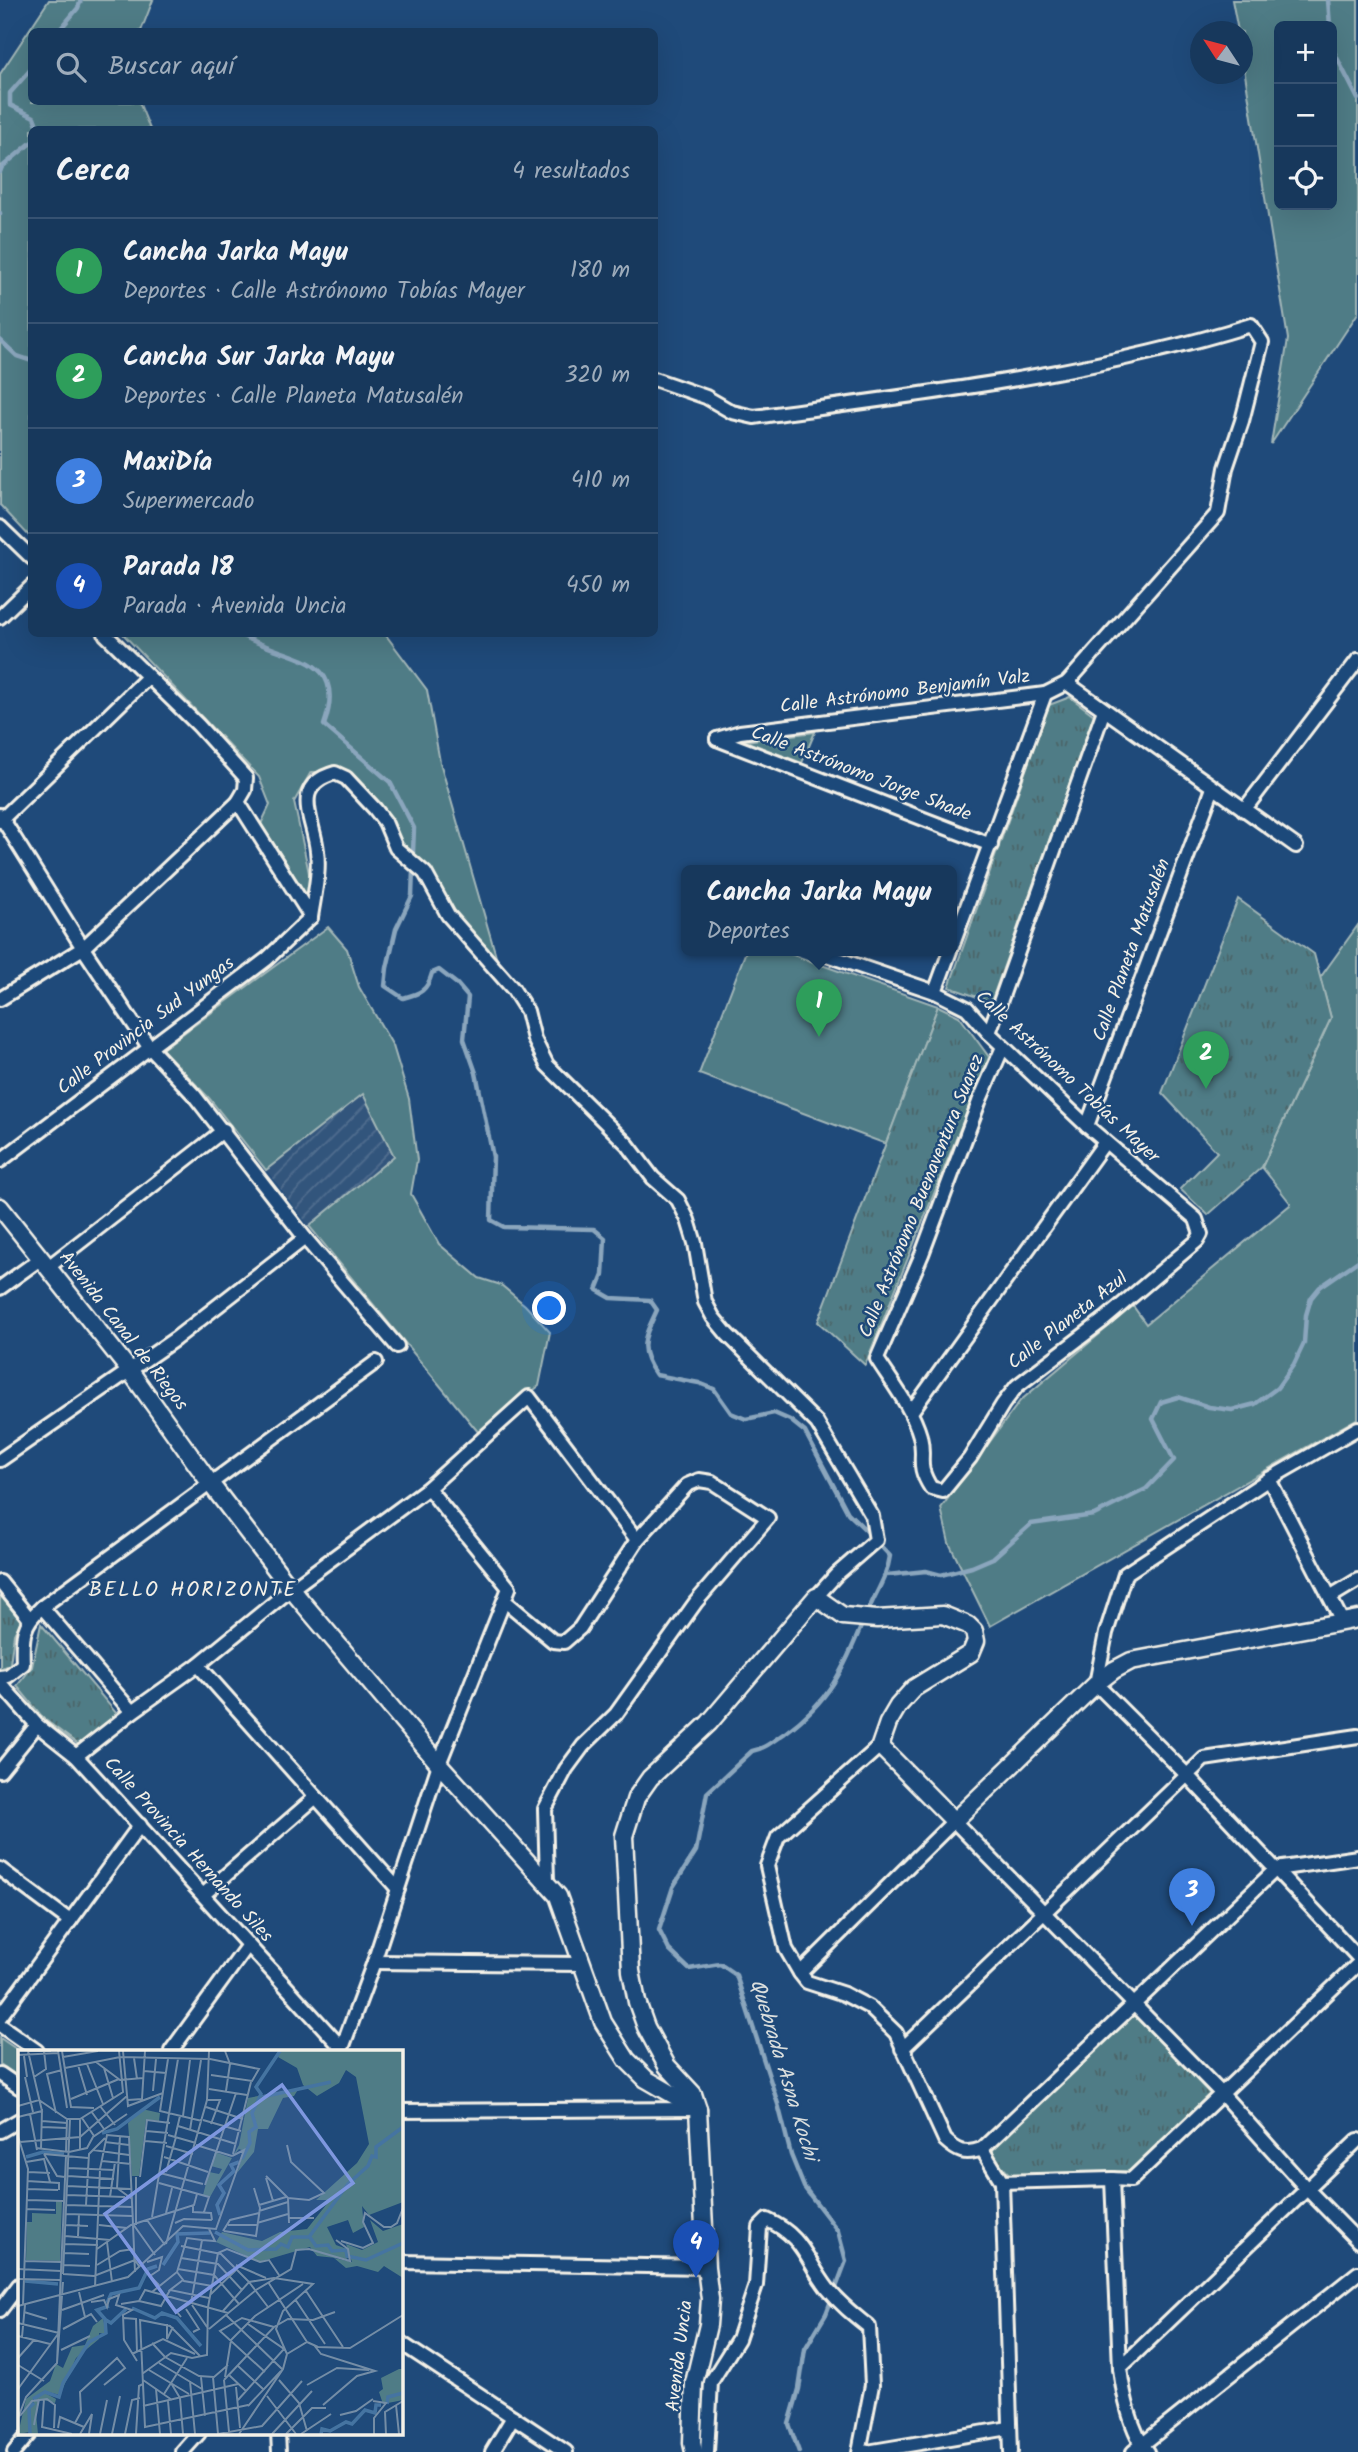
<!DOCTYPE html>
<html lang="es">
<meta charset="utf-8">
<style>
body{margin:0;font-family:Kalam,sans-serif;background:#203f62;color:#f1f3f6}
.controls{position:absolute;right:21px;top:21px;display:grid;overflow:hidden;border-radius:10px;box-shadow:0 7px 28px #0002}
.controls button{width:63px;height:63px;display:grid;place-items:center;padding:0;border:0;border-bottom:2px solid #365272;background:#17385c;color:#f1f3f6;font:35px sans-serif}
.compass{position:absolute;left:1190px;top:21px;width:63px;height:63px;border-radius:50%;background:#17385c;box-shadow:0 7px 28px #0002;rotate:306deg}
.you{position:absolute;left:550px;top:1309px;width:24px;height:24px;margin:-18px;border:5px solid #fff;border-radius:50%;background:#1a73e8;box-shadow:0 0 0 10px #1a73e833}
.badge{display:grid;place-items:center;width:46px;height:46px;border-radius:50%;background:#bca0f2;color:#fff;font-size:23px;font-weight:700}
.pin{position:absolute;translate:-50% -58px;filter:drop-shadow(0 2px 4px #0008)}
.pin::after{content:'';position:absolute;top:37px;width:24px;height:21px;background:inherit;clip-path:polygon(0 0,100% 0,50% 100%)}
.popup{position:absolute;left:681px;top:865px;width:276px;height:91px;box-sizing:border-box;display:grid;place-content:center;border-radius:10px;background:#17385c;filter:drop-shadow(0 2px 5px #0005);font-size:23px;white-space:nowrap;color:#9eacbb}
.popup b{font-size:26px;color:#f1f3f6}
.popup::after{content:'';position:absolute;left:50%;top:100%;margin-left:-14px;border:14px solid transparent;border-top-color:#17385c}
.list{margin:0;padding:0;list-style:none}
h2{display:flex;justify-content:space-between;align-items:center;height:91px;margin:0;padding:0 28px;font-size:30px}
h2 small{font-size:23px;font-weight:400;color:#9eacbb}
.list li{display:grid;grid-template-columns:46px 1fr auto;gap:21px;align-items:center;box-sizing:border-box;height:105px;padding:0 28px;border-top:2px solid #365272}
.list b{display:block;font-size:26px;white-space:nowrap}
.list p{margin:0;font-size:23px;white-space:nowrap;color:#9eacbb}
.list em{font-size:23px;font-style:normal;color:#9eacbb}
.icon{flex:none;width:38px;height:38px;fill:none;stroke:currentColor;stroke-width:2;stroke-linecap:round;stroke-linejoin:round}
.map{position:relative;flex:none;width:1358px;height:2452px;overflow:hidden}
.search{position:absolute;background:#17385c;box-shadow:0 7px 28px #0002;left:28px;top:28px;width:630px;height:77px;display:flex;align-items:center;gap:18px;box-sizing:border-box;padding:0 24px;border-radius:10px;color:#9eacbb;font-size:26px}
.panel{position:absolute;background:#17385c;box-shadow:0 7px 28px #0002;left:28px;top:126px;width:630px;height:511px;border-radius:10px}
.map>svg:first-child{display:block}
.industrial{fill:url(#industrial-furrows)}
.grass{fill:#4f7c86;stroke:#a2b6b7;stroke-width:2;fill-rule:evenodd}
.park{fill:url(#park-tufts);stroke:#a2b6b7;stroke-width:2}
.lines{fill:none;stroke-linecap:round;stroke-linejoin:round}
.stream{stroke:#8ba6bd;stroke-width:4.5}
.minor-casing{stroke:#f4f1e8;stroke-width:18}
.tertiary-casing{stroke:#f4f1e8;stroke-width:21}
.minor{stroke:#1f4a7a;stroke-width:12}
.tertiary{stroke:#1f4a7a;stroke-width:16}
.labels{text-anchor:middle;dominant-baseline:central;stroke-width:5;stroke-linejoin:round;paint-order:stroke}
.street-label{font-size:19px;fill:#f4f1e8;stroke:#1f4a7a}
.neighbourhood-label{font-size:21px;letter-spacing:2px;fill:#f4f1e8;stroke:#1f4a7a}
.water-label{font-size:21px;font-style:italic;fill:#dadedd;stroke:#1f4a7a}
.inset-river{fill:none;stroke:#4574a1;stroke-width:3.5}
.inset-road{fill:none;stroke:#748da6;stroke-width:2}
.view{fill:#7e97df;fill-opacity:0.15;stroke:#7e97df;stroke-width:3.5}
.inset-edge{fill:none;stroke:#f4f1e8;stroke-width:3.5}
</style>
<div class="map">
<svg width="1358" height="2452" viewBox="0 0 1358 2452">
<defs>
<pattern id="industrial-furrows" width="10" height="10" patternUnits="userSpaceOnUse" patternTransform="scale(1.75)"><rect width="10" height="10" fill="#33557c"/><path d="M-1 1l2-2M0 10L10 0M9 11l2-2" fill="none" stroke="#516e8f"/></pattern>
<pattern id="park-tufts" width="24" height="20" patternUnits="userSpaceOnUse" patternTransform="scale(1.75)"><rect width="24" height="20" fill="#4f7c86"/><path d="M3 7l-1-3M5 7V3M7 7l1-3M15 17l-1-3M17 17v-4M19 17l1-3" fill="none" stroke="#4c6569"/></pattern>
</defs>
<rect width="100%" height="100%" fill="#1f4a7a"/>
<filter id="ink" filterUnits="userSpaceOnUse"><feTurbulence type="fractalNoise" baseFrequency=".0143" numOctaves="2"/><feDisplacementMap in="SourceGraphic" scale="14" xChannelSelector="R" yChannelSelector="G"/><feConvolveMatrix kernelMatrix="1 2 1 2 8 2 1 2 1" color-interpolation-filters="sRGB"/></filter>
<g filter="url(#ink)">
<polygon class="industrial" points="362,1094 394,1156 309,1226 266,1170"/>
<g class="grass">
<polygon points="49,0 153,0 141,31 32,32 32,102 139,102 150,129 32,130 31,538 0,505 0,74"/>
<path d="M1232 0H1358V313L1271 444 1288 339 1243 62 1242 32 1238 31ZM1332 26V205H1279V26Z"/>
<polygon points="123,634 385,634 427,690 440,762 503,980 350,772 311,772 294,802 317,911 261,824 270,805 259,777"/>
<polygon points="815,732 802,763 745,741"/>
<polygon points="1358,925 1358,1418 990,1626 949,1543 941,1508 1020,1401 1133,1306 1146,1324 1291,1204 1262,1167 1331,1018 1320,978"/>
<polygon points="328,927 347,949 359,987 393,1046 409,1099 417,1160 411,1194 439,1244 479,1278 501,1285 525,1305 550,1332 539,1386 479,1433 309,1226 394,1156 363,1094 266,1170 209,1098 162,1049"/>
<polygon points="746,951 782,951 938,1006 886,1144 699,1074"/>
<polygon points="0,2038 19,2051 19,2077 0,2064"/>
</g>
<g class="park">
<polygon points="1070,697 1094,715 991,1002 949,987 1049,705"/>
<polygon points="1238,899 1314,954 1331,1018 1262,1167 1208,1215 1180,1189 1217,1152 1162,1093"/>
<polygon points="938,1006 959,1016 989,1057 865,1365 818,1322"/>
<polygon points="0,1595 21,1621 14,1634 10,1664 0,1669"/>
<polygon points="41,1624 117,1714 79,1745 44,1719 17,1686 32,1667"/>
<polygon points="1131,2011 1210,2094 1130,2171 1011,2176 987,2150"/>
</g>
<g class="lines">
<g class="stream">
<polyline points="1328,0 1330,26"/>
<polyline points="58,32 78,8 81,0"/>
<polyline points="1332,48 1358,99"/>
<polyline points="32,68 10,93 10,105 34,117 39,130"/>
<polyline points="0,172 2,167 32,142"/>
<polyline points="0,213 0,214"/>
<polyline points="0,340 17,356 32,361"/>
<path d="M240 634C283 661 350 652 324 725L390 782 414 828 413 852"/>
<path d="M413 870 412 896 396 929 387 968 385 986 403 998C421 993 427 991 432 973L439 970 457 984 468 997 464 1039 476 1073 493 1157 491 1220 504 1227 594 1229 605 1238 603 1275 597 1290 611 1298 650 1300 657 1310C644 1338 637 1348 656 1375L699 1383 714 1389 731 1413 746 1419 774 1413 790 1420 805 1432 848 1513 871 1535"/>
<polyline points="887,1575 926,1571 941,1575 972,1567 993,1558 1031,1524 1094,1515 1146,1489 1174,1460 1153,1419 1161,1402 1178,1397 1209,1407 1232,1410 1255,1404 1277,1388 1294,1364 1304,1343 1306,1315 1311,1298 1320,1287 1358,1261"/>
<path d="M867 1614C875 1593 887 1578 890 1556L877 1542"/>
<path d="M799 2452 789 2424 799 2389 805 2349 826 2314 846 2261 838 2231 804 2187 791 2155 778 2104 736 1975 720 1964 689 1969 669 1950 659 1930 673 1887 696 1851 707 1793 752 1751C765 1749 774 1740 785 1733 830 1700 842 1672 863 1622"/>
</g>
<defs>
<g id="minor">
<path d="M654 379 706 397 732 412 754 417C921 394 1090 375 1251 325L1262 342 1242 421 1226 468 1218 513 1067 683 1045 694 740 732 717 739"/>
<polyline points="0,527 32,558"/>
<polyline points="0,617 32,586"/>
<polyline points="105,634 198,725 246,778 245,790 238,802 311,917"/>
<polyline points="1067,683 1296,846"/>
<polyline points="717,739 991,845"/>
<polyline points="1244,810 1358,660"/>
<polyline points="0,815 83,948 149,1047 194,1095 305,1238 397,1346"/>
<polyline points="0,821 147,678"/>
<path d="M311 917C314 896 320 873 317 851 314 819 289 786 335 773L346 778 375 809 385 822 396 848 425 873 448 915 513 989 527 1011 534 1039 547 1065 628 1145 653 1178 678 1200 688 1220 695 1243 705 1302 713 1317 727 1334 817 1423 872 1516 876 1540 837 1574 816 1597"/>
<polyline points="952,947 1045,694"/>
<path d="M815 951 935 992 967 1008 989 1033 1087 1126 1196 1219 1201 1234 1197 1241 1105 1319 1017 1386 1003 1404 970 1458 943 1491 931 1488C915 1463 926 1459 920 1436 912 1408 893 1384 877 1359L922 1254 979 1102 1003 1047"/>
<polyline points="935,992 950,951"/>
<polyline points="0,999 83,948 238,802"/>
<polyline points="989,1033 1104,710"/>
<polyline points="1087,1126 1213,788"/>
<polyline points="0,1161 267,959 311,917"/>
<polyline points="47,1268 224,1130"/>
<polyline points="0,1288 40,1259"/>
<polyline points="911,1412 1105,1142"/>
<polyline points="1358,1428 1269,1479 1125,1574 1106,1633 1096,1684 1187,1775 1358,1957"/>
<polyline points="0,1460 175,1339 305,1238"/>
<polyline points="1269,1479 1342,1621"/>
<polyline points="0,1582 29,1618"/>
<polyline points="1330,1597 1358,1580"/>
<polyline points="505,1601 553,1641 564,1642 580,1628 637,1540 687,1485 699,1480 712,1482 768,1518 696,1602 616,1714 583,1746 566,1769 545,1809 547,1881"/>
<polyline points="42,1607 132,1712"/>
<polyline points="198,1665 398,1889"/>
<path d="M0 1677 8 1676 23 1664C22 1639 21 1625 42 1607L376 1362"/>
<polyline points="0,1683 37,1725 76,1756 342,2048"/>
<path d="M880 1746 778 1837 767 1866 786 1949 800 1973 807 1982 844 1994 869 2007 896 2033 945 2140C958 2152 965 2155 982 2149L1276 1869 1358 1857"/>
<polyline points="76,1756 132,1712 198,1665 291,1589 428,1488 529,1397 637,1540"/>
<polyline points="0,1771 37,1725"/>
<polyline points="0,1869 70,1921"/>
<polyline points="203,1895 316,1797"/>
<polyline points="374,1962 582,1964"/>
<polyline points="800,1973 954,1821 1222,2094 1307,2189 1358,2241"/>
<polyline points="0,2017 140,1825"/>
<polyline points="0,2025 37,2051"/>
<polyline points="902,2049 1204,1759 1358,1736"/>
<polyline points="171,2051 248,1945"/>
<polyline points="341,2051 374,1962 439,1764 509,1588 428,1488"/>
<polyline points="0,2074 19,2087"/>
<polyline points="401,2111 698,2109"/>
<polyline points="0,2131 19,2120"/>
<polyline points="982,2149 1002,2182 1011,2452"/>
<polyline points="1112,2179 1120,2368 1358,2140"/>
<polyline points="1002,2182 1112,2179 1131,2180 1358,1964"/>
<polyline points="401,2262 706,2267"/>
<polyline points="0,2310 19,2285"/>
<polyline points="401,2343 566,2452"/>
<path d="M1120 2368C1123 2393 1131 2433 1148 2452"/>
<polyline points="278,2433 279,2452"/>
<polyline points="14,2452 30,2433"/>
<polyline points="182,2452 199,2433"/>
<polyline points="492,2452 513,2417"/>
<path d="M707 2452 711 2382 738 2339 756 2285 760 2227 767 2220C804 2236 806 2261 828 2289 840 2304 854 2315 869 2327L872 2385 859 2452"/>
<polyline points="867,2452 1009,2428"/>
<polyline points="1133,2452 1358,2273"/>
</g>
<g id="tertiary">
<polyline points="0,1207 130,1371 210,1483 291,1589 439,1764 558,1896 603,2022 627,2060 646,2079 698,2109"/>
<polyline points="694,2452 692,2443 694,2383 708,2325 710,2299 706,2267 698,2109 693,2094 667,2066 646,2027 637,2002 631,1971 624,1836 636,1798 650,1778 709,1723 816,1597 843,1616 877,1619 943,1615 968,1625 974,1631 976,1641 971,1653 914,1688 898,1706 888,1723 880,1746 954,1821 1096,1684 1114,1670 1131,1661 1358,1619"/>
</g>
</defs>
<use href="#minor" class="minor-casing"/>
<use href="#tertiary" class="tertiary-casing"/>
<use href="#minor" class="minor"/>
<use href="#tertiary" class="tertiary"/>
</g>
</g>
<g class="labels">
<g class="street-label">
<text transform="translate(905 692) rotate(-7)">Calle Astrónomo Benjamín Valz</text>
<text transform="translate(861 774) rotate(21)">Calle Astrónomo Jorge Shade</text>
<text transform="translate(1132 950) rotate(-70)">Calle Planeta Matusalén</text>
<text transform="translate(146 1026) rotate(-37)">Calle Provincia Sud Yungas</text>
<text transform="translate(1067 1077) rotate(43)">Calle Astrónomo Tobías Mayer</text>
<text transform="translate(922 1196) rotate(-68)">Calle Astrónomo Buenaventura Suarez</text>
<text transform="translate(1068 1321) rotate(-38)">Calle Planeta Azul</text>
<text transform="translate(123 1331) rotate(52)">Avenida Canal de Riegos</text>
<text transform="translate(188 1850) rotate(48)">Calle Provincia Hernando Siles</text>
<text transform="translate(680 2356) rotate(-83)">Avenida Uncia</text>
</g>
<g class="neighbourhood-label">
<text x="193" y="1590">BELLO HORIZONTE</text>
</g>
<g class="water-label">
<text transform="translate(783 2070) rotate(73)">Quebrada Asna Kochi</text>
</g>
</g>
<g transform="translate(18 2050)">
<rect width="385" height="385" fill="#1f4a7a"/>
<path d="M262 1H385V152L351 165 344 156 346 177 335 183 330 170 309 177 318 195 329 199 332 207 328 209 299 206 292 197 241 212 198 192 204 182 244 191 262 182 289 179 312 150H298L339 113 351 94 338 27 328 20 321 33 299 46 285 35 279 18 260 7ZM281 38 276 46 265 48 250 79H240L236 102 219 123 226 101 221 99 215 106 221 95 230 48ZM124 59 142 63 141 71 128 70 121 126H114L110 73ZM197 102 214 108 192 147 185 145 191 122 201 124 204 119 193 116ZM38 151H44L42 211 8 210 9 172H14V163L38 164ZM352 170 365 181 385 174V228L366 216 360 222 339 216 328 218 316 208 334 212 328 194 344 200 360 192ZM85 268 88 284 81 283V289L58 308 42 345 26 341 15 348V355L16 349 27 343 38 349 37 353 22 349 18 363 20 384H13L12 357V382L0 384 8 349 32 331 38 314 45 318 54 297 67 295 75 276ZM381 319H385V350L365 354 361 342 365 339 363 328Z" fill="#4f7c86"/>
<path class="inset-river" d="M244 47 313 32M84 83 99 79 142 47M8 107 25 102 46 104M224 109 232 93 231 82 238 77 234 63 243 44 238 37 262 1M202 165 199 155 206 143 201 135 216 121 213 115 221 112M197 182 230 200 258 199 263 194 270 197 274 187H291L330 134 350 116 354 106 358 107V97L385 77M291 186 298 196 310 195 314 201 328 200 329 206 348 210 385 193M145 215 160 192 159 184 192 183M7 231 40 234M89 253 93 244 121 238 130 219 139 216M114 258 137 268 144 263 159 268 183 296M88 270 93 273 108 259M15 349 27 342 41 347 45 333 71 292 88 283 87 269 79 260 91 256M369 354 370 347 385 343M12 384 11 358 16 353M303 384 304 379 312 381 328 372 334 374 347 360 357 363 358 355H363"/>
<path class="inset-road" d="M10 1H33M40 1 49 58M44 1 53 57 76 58M105 1 110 56 145 43M207 1 212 14 208 41M0 5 40 3M6 6 9 27M45 7 80 1M116 8 119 29M150 9 142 61 184 71M78 12 102 30 125 28M69 14 85 54M60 15 69 45M47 18 102 7 192 9 241 19 234 31 193 25M86 18 95 48M126 21 148 23M7 27 15 62M16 27 28 19 26 1M191 39 229 45M135 41 138 9M53 49 101 29M110 50 124 49 127 1M189 50H202L193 74M0 56 21 50 49 69H62L105 42 101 1M82 56 97 75M188 57 225 69M73 61 86 79M38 63 29 24 44 20M12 64 19 100M165 66 172 10M0 67 24 61 10 1M64 68 76 86M62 69V99M185 70 223 81M24 71 49 73M160 76 218 94M24 77 49 78M172 80 183 10M128 81 150 83M150 85 178 93M0 86 10 119 5 255M102 86 99 138 114 149M157 87 162 66M127 91 149 93M2 92 62 87 109 46M87 92 111 95M178 95 214 106M269 95 273 112 306 143 291 150 270 148M148 96 175 104M18 98 51 102 69 98 75 87 109 64M23 99 24 59M75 100 111 105M48 102 49 69M26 104 70 108M26 104 39 126 47 127M215 104 233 32M146 107 190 122M84 111 113 114M8 112 26 109 32 132M50 118 96 120M10 122 32 123M148 122 158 87M142 123 185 134M50 126 96 129M248 126 270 148 271 173M118 127V175M122 127 129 70 152 73M248 128 255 151M9 131 41 133V140M141 133 191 147 186 162M187 135 218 43M49 136 113 139M9 139 40 140M49 145 107 147M92 147 97 112M9 150 45 151M48 155 114 157M68 155 71 104 87 88M241 155 268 147M175 156V162L193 163 194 170M8 159 37 160M241 161 270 152M148 163 154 138M48 164 114 166M134 167 160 9M270 168H296M129 170 147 195M157 173 166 169 194 170M239 173 270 164M48 175 70 176M81 175 109 178M115 175 117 222M210 175H239M205 181 212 170 241 163M206 181 238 186 242 158 236 138M47 186 92 190M60 186 61 164M323 191 345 198 355 193 345 172 347 163 366 177H373L379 173 385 158M89 192 94 232M47 194 80 195M148 194 189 50 191 1M163 196 203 204 231 232 256 228 295 234 265 261 258 279 269 304 265 319 221 384M79 199 113 175 176 155 179 144M46 203 71 204M163 208 200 214 224 240M7 211 43 212M129 212 144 207 141 220 132 226 141 235M45 215 72 216M79 215 102 201 116 199M218 215 248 228M0 219 43 221M160 219 196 225 221 254M159 222 166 231 194 236M45 224 52 69M45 224 76 226 117 210 121 216M0 229 42 230M165 230 152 240 191 248M250 232 289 292M77 237 82 119 89 85 111 87 115 174 137 205M288 241 325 297M61 242 67 267M134 242 159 222 169 188 184 190M193 244 219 219M277 249 307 294M121 251 127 240 210 263M73 252 86 250 89 257 91 249 101 245 98 255 114 260 105 265 106 290 119 311M103 254 121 251 143 256 152 240M174 255 189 277M0 256 110 227 165 176 198 179 226 100 214 106M168 259 181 279 175 282M44 260 86 245M205 261 231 232 250 257M6 262 29 269M208 265 264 319M163 267 159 262 173 253 184 190 197 191 191 179M106 268 118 269 119 302M0 273 41 283M149 274V289L155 277M45 279 73 264 79 272M191 279 238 240 273 219 278 200 291 199 332 211 330 199 318 190M0 286 32 294M4 287 7 255M134 293 147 307 181 326 196 327 210 315M296 295 303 304 357 321 339 326 305 355M43 300 72 286M114 304 145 289 177 304M269 304 289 292 300 297 332 298 385 265M182 306 152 276 122 270 127 377 230 355M0 308 16 290M39 313 45 232M141 313 184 339M0 315 26 331M219 315 245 339M131 320 171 344M247 322 202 281 224 268 256 277M124 324 153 303 174 308 189 305 190 257 200 203 209 199 242 212 251 210 261 225M211 325 228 341M183 327 187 366M195 327 200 384M207 327 213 290 237 266 285 234M125 330 154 350M206 330 256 277 270 269 295 270 317 262M206 330 211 382M261 330 281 353 289 381M172 331 177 384M153 333 162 348 165 384M289 335 319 318 351 320M218 337 222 378M0 339 40 284M138 339 142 384M146 344 169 308M249 346 278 384M26 349 24 377 54 384M220 350 266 299 230 274M150 351 153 384M355 351 368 353 356 368V384M378 355 381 384M125 356 220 334M230 356 263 321M322 365 338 361 355 349M2 366 14 351 29 349 37 355 36 378M0 368 8 347 39 313 48 106M57 373 63 362 62 342 99 308 107 318 86 335M16 375 21 349M40 378 42 367 66 377M62 384 74 364 71 384M82 384 89 350M94 384 102 346M107 384 114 350 122 348M118 384 121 336 125 334M200 384 244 376 284 331M254 384 294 341M268 384 294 358H308M283 384 313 364M368 384 367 362 385 351"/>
<path class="view" d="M264 35 335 133 158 262 87 164Z"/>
<rect width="385" height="385" class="inset-edge"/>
</g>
</svg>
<div class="controls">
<button>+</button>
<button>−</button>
<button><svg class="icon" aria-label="locate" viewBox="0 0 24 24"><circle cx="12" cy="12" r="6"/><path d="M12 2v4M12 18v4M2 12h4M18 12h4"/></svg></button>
</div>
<svg class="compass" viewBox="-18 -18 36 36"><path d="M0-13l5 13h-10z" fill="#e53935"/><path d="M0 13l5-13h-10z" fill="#9eacbb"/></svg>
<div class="you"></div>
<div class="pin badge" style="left:819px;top:1037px;background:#2e9e5b">1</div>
<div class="popup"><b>Cancha Jarka Mayu</b>Deportes</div>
<div class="pin badge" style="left:1206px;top:1089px;background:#2e9e5b">2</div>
<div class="pin badge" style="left:1192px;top:1926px;background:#3f7fe0">3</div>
<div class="pin badge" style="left:696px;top:2278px;background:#1a4fb4">4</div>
<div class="search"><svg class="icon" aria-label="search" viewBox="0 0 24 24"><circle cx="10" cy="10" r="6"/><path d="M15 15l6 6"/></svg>Buscar aquí</div>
<section class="panel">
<h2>Cerca<small>4 resultados</small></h2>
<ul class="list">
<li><span class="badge" style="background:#2e9e5b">1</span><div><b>Cancha Jarka Mayu</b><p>Deportes · Calle Astrónomo Tobías Mayer</p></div><em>180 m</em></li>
<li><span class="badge" style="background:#2e9e5b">2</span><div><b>Cancha Sur Jarka Mayu</b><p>Deportes · Calle Planeta Matusalén</p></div><em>320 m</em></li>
<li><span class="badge" style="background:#3f7fe0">3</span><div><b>MaxiDía</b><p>Supermercado</p></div><em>410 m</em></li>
<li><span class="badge" style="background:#1a4fb4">4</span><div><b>Parada 18</b><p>Parada · Avenida Uncia</p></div><em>450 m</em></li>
</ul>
</section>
</div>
